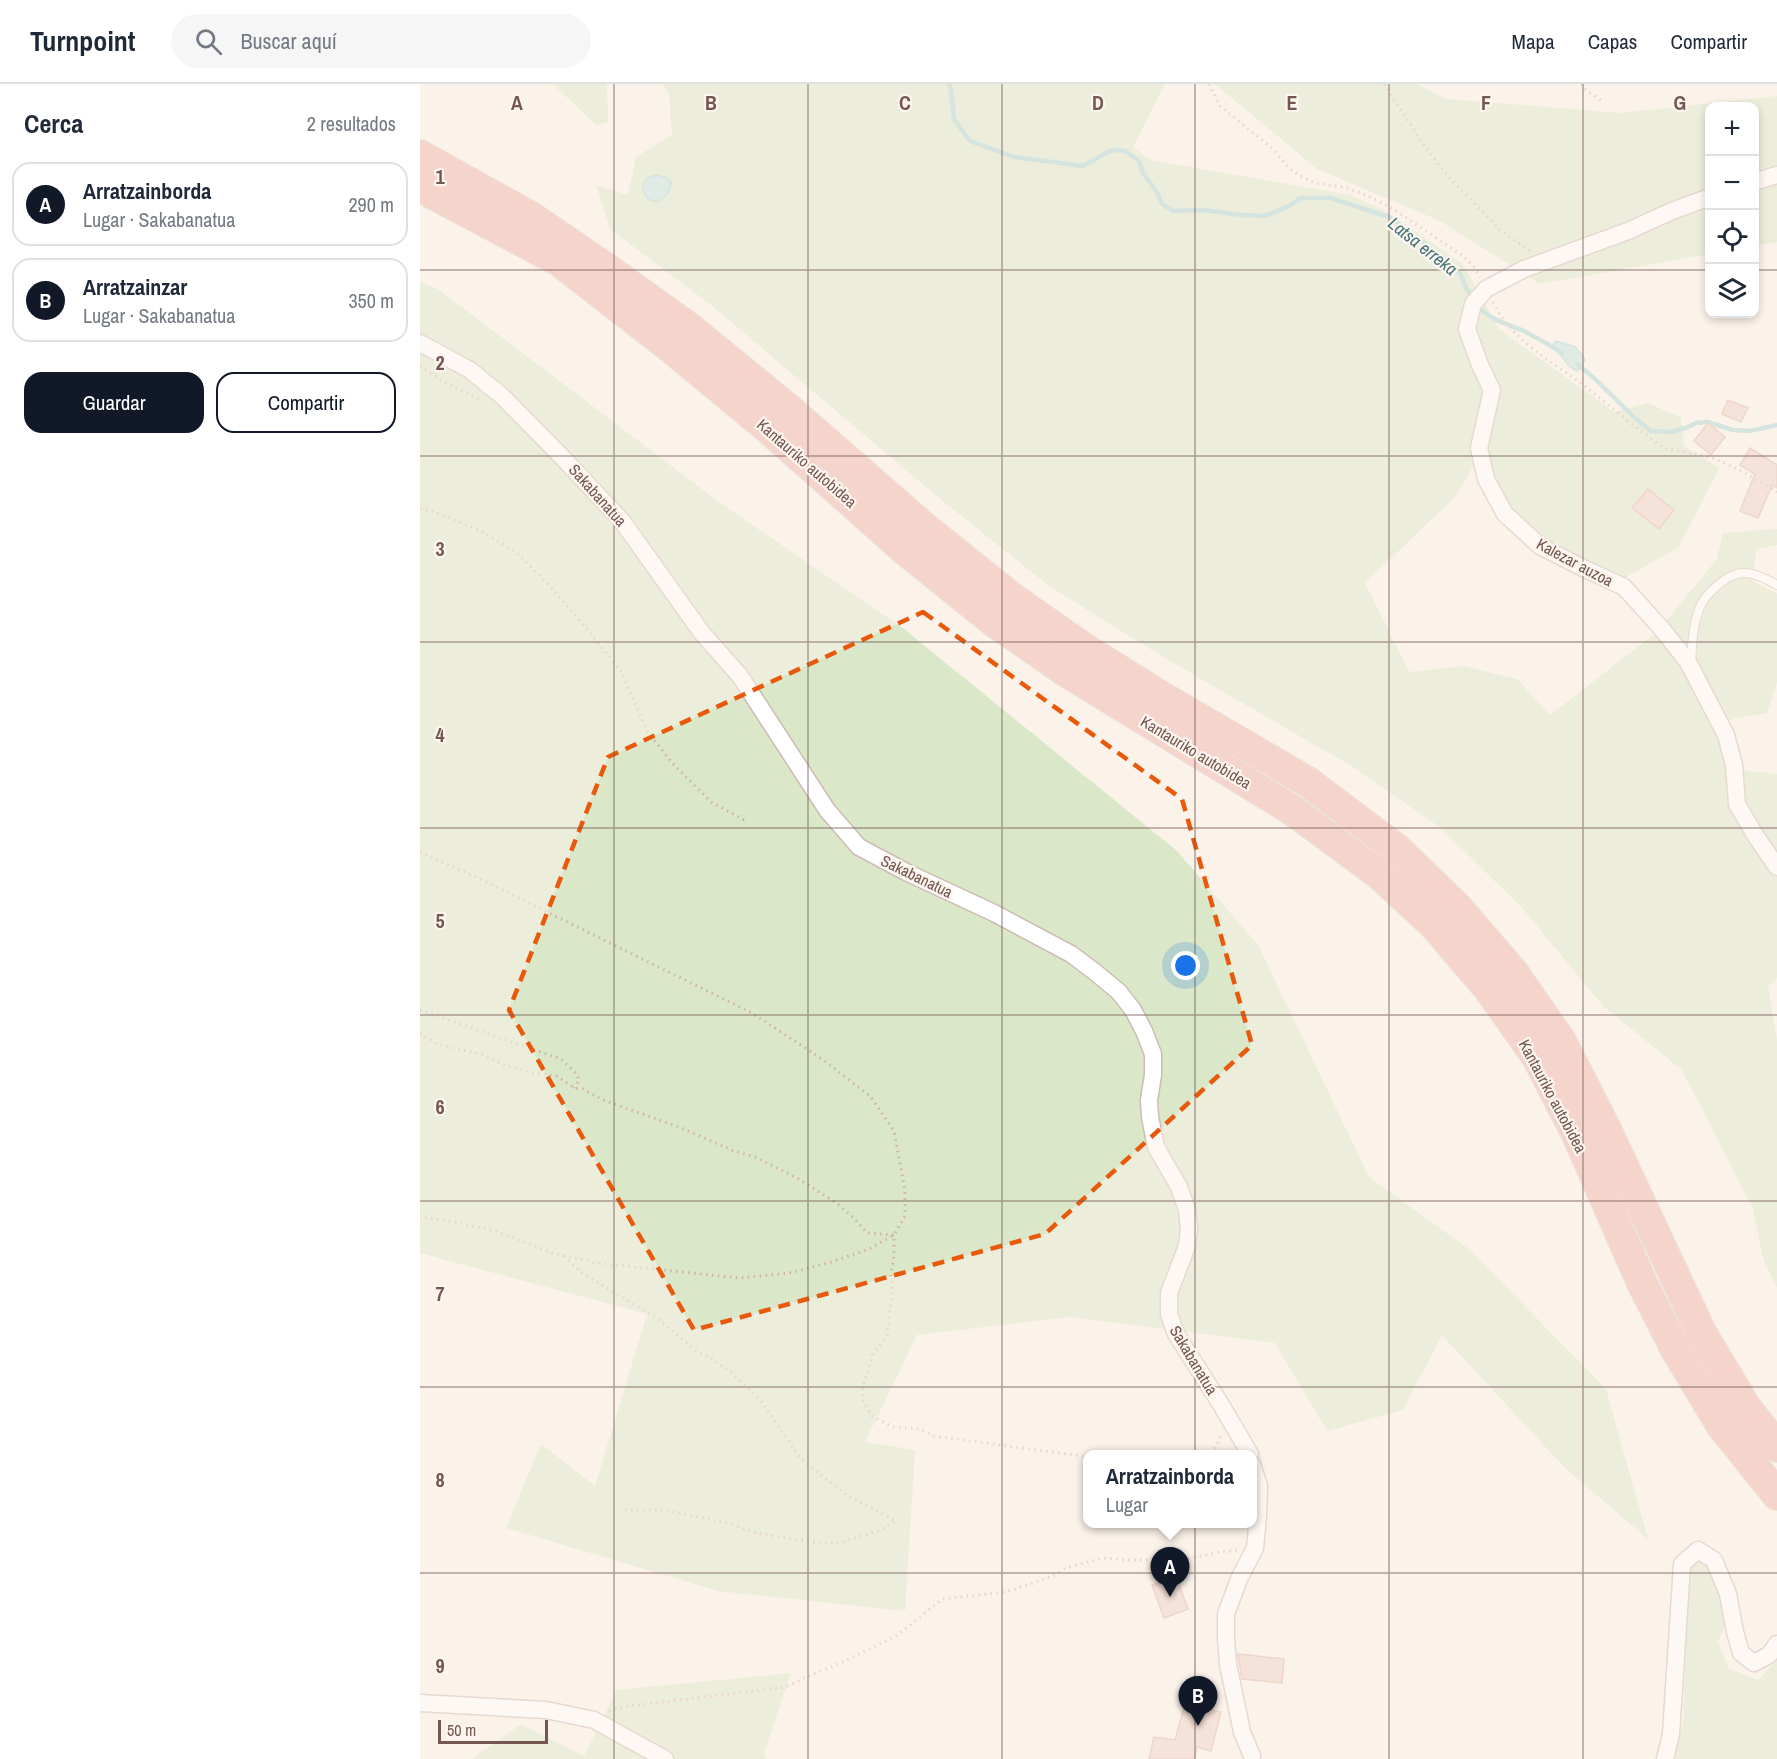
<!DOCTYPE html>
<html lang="es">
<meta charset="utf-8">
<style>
body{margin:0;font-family:"Archivo Narrow",sans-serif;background:#f6f6f7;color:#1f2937}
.controls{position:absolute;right:18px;top:18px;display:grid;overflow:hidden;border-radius:12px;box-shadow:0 3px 9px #0003}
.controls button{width:54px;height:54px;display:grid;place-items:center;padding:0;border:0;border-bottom:2px solid #e0e1e3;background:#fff;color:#1f2937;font:30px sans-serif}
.scale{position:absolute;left:18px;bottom:15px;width:110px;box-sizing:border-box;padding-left:6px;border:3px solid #735750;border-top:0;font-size:16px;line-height:21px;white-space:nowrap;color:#735750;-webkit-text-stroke:4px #fdf6f0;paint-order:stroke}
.you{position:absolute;left:766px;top:882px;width:21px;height:21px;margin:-15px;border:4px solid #fff;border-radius:50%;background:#1a73e8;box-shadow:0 0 0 9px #1a73e833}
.badge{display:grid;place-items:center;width:39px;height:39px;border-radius:50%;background:#111827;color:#fff;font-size:20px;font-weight:700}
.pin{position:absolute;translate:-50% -50px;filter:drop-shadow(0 2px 3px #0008)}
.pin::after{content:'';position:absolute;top:32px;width:21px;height:18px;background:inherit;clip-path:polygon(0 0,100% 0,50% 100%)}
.popup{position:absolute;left:663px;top:1366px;width:174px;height:78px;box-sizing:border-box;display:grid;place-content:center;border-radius:12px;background:#fff;filter:drop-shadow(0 2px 4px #0005);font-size:20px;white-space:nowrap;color:#747a83}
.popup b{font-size:22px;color:#1f2937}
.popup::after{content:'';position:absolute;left:50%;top:100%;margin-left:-12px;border:12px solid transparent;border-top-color:#fff}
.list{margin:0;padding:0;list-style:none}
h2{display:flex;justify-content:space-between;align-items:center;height:78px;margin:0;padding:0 24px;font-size:26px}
h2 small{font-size:20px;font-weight:400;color:#747a83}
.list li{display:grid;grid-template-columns:39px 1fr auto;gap:18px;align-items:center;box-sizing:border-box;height:84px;margin:0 12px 12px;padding:0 12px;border:2px solid #e0e1e3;border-radius:18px}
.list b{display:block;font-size:22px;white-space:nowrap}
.list p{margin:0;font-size:20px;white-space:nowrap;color:#747a83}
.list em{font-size:20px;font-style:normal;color:#747a83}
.actions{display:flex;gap:12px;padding:18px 24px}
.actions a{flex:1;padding:14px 0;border:2px solid #111827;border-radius:18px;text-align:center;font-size:21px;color:#111827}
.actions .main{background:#111827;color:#fff}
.icon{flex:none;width:33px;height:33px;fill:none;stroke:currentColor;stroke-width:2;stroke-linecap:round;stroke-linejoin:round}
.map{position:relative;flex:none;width:1357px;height:1675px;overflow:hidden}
header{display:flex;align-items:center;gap:36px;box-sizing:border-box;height:84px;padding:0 30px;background:#fff;border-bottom:2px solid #e0e1e3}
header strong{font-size:28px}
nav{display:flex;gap:33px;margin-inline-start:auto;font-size:21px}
.search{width:420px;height:54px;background:#f6f6f7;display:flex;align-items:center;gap:15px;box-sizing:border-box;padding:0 21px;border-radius:33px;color:#747a83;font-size:22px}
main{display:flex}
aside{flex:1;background:#fff}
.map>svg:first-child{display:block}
.green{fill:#dae7c9}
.water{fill:#c0e2e3;stroke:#a7d3d3;stroke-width:1.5}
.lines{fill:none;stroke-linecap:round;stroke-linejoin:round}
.stream{stroke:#a7d3d3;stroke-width:4.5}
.building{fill:#edcfc4;stroke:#deb4a6;stroke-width:1.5}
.service-casing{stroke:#cebbb4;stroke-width:10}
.minor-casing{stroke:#cebbb4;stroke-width:19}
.motorway-casing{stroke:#d8d0ce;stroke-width:32}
.path{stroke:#d2b2a7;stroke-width:3;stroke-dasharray:1.5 4.5;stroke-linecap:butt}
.service{stroke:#fff;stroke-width:8}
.minor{stroke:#fff;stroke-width:16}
.motorway{stroke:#eeb0a8;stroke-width:30}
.marked{fill:none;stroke:#e8590c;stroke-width:4.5;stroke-dasharray:12 8;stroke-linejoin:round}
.grid{fill:none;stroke:#735750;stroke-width:1.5;stroke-opacity:0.55}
.labels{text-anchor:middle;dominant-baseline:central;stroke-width:4.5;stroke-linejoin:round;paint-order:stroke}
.street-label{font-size:16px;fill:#735750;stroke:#fdf6f0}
.water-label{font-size:18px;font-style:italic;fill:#457576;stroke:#fdf6f0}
.grid-label{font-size:20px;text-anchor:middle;font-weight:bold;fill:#735750;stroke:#fdf6f0;stroke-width:4.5;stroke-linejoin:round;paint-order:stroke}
</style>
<header>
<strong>Turnpoint</strong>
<div class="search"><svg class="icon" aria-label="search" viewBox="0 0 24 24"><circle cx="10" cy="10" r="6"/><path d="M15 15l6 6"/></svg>Buscar aquí</div>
<nav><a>Mapa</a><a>Capas</a><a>Compartir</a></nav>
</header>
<main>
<aside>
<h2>Cerca<small>2 resultados</small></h2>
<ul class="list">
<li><span class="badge">A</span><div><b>Arratzainborda</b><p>Lugar · Sakabanatua</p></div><em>290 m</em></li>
<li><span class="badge">B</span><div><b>Arratzainzar</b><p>Lugar · Sakabanatua</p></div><em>350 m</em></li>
</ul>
<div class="actions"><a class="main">Guardar</a><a>Compartir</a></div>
</aside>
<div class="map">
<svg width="1357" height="1675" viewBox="0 0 1357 1675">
<rect width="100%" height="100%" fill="#fbf2ea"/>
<g class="green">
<polygon points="133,0 187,0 188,38 176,41"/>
<polygon points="242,0 745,0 713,63 730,76 931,111 967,128 1043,180 1079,245 1194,328 1227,319 1261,333 1264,362 1299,384 1259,463 1201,496 1128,461 1088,427 1072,393 1064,364 1035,413 945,499 989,588 1044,582 1097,595 1130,631 1237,548 1297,475 1303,449 1357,445 1357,461 1336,465 1333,497 1357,510 1357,598 1347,629 1308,636 1322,686 1357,690 1357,894 1348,902 1357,956 1357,1204 1344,1178 1333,1125 1262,986 1183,922 1103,825 1021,744 933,683 745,574 629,502 519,414 291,221 190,145 176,101 208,111 216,73 252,51 249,10"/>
<polygon points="795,0 997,0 1026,15 1202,29 1357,12 1357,158 1335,162 1334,22 1290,22 1289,170 1120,200 1020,137 897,85"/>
<polygon points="0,198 18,205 299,418 484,545 757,767 838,861 949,1093 1050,1166 1186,1305 1228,1455 1144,1383 1022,1251 983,1326 907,1347 855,1259 650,1233 497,1251 445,1358 495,1366 485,1527 298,1507 86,1444 121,1360 175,1402 227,1230 0,1169"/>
<polygon points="1277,1475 1288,1479 1302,1506 1306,1538 1298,1558 1309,1585 1338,1596 1357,1576 1357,1675 1254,1675 1263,1637 1269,1486"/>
<polygon points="371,1589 344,1669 346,1675 52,1675 101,1640 164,1672 197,1606"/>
</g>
<g class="water">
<path d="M237 91 247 94 251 98C250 108 246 113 237 118L228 115 223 107 224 98 230 93Z"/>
<polygon points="1136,257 1155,263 1165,275 1163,281 1157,287 1150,283 1133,261"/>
</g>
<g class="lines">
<g class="stream">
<polyline points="529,0 531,6 534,35 550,57 594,73 663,82 692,66 705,67 719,77 723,89 737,108 742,120 754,127 783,126 822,131 845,132 867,123 881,114 911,114 969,133 1009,163 1041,191 1046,204 1053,215"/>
<path d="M1058 222C1068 235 1089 241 1104 247 1117 254 1130 261 1142 269"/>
<polyline points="1158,281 1173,293 1216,335 1231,347 1251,348 1266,344 1276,339 1287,338 1313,346 1329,347 1357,341"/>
</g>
</g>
<g class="building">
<polygon points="1308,316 1328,324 1321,338 1302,330"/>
<polygon points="1288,339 1305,353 1291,371 1274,357"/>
<polygon points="1330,364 1357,381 1357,404 1352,401 1338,434 1320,427 1335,390 1320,381"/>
<polygon points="1228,405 1254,426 1239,445 1212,424"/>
<polygon points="756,1492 768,1525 744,1534 732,1501"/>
<polygon points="818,1570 864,1575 862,1599 822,1595"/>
<polygon points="765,1620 801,1628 791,1667 777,1663 774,1675 729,1675 734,1653 755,1656"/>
</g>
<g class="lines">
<defs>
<path id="service" d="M1271 579C1272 560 1273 536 1282 519 1286 511 1292 507 1298 501 1319 482 1334 488 1357 501"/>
<g id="minor">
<polyline points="1334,98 1357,91"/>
<polyline points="1290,113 1252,127 1208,147 1104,185 1066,205 1053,220 1047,245 1060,281 1072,306 1059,364 1066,395 1085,430 1120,462 1161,483 1204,503 1242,545 1268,578 1306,651 1314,681 1317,720 1335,751 1357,783"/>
<polyline points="0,259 50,286 83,313 142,373 202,437 282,549 320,592 407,726 439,763 488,789 574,829 651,870 675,888 699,908 713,926 724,947 733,970 733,991 729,1016 730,1033 736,1063 759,1103 767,1126 769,1145 767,1162 749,1209 749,1230 756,1250 800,1319 830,1370"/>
<polyline points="0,1619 126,1626 174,1636 245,1675"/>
<polyline points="832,1672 822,1648 808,1580 806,1555 806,1530 819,1495 835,1464 838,1432 839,1402 832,1380"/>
<polyline points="1245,1675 1251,1650 1262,1480 1278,1466 1294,1476 1308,1510 1315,1548 1321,1569 1334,1579 1349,1571 1357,1560"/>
</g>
<g id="motorway">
<polyline points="0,71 111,133 186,184 271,245 371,327 505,444 591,513 664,564 739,611 888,698 977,765 1036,822 1093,888 1141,957 1184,1041 1282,1250 1325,1322 1357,1363"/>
<polyline points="0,103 139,177 251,264 351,347 485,466 573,537 645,587 872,726 959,790 1014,841 1068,904 1117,973 1157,1051 1222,1199 1256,1266 1301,1341 1357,1411"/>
</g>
</defs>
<use href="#service" class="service-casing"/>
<use href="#minor" class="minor-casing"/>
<use href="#motorway" class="motorway-casing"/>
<g class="path">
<polyline points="789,0 800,22 853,65 868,83 877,90 895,99 924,103 946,111 970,123 1042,171 1054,183 1060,193"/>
<polyline points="964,0 1008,67 1033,98 1080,146 1110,167"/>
<polyline points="1161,0 1166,6 1182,17"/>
<path d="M1073 218C1091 256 1130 276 1163 301 1189 321 1215 343 1242 363 1258 369 1274 368 1289 373 1313 381 1335 395 1357 408"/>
<polyline points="0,282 21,296 61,316"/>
<polyline points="0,425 12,427 59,446 96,468 129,501 161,538 201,587 227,647 254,681 291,718 328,738"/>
<polyline points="0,768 60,795 332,929 402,975 450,1012 474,1047 485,1106 485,1132 474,1151 449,1165 408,1179 369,1189 319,1194 177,1179 133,1169 75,1147 35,1138 0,1133"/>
<polyline points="0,926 141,975 157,990 159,997 154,1004"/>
<polyline points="0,949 17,960 64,971 85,981 113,989 137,992 154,1004 163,1005 183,1016 259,1043 314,1067 335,1073 377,1094 415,1118 434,1134 447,1149 474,1151 474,1172 471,1190 472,1208 467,1252 453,1270 443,1303 443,1317 452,1332 473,1343 500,1345 514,1352 668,1373"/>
<polyline points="144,1172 162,1189 238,1235 278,1268 291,1274 312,1289 341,1317 381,1375 428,1412 476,1437 460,1446 419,1459 398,1459 336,1449 307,1439 245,1426 200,1426"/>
<polyline points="792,1370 802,1350"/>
<polyline points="189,1627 202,1623 366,1603 386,1593 418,1580 478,1551 522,1515 585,1508 614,1499 637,1490 646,1484 683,1474 706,1476 763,1476 800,1468 818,1466"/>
</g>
<use href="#service" class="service"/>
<use href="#minor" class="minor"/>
<use href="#motorway" class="motorway"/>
</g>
<path d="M0 0H1357V1675H0ZM503 528 762 715 832 961 625 1150 274 1246 89 926 188 673Z" fill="#fbf2ea" fill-opacity=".55" fill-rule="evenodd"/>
<path class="marked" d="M503 528 762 715 832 961 625 1150 274 1246 89 926 188 673Z"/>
<path class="grid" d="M194 0V1675M388 0V1675M582 0V1675M775 0V1675M969 0V1675M1163 0V1675M0 186H1290M1334 186H1357M0 372H1357M0 558H1357M0 744H1357M0 931H1357M0 1117H1357M0 1303H1357M0 1489H1357"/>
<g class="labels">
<g class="street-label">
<text transform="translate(387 379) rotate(41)">Kantauriko autobidea</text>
<text transform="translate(178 411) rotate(48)">Sakabanatua</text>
<text transform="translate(1155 478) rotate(28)">Kalezar auzoa</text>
<text transform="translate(776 668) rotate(31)">Kantauriko autobidea</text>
<text transform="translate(497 792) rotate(26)">Sakabanatua</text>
<text transform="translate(1133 1012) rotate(62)">Kantauriko autobidea</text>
<text transform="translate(774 1276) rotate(59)">Sakabanatua</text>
</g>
<g class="water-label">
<text transform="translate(1003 162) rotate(38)">Latsa erreka</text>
</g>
</g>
<g class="grid-label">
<text x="97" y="26">A</text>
<text x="291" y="26">B</text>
<text x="485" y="26">C</text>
<text x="678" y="26">D</text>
<text x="872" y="26">E</text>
<text x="1066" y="26">F</text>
<text x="1260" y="26">G</text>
<text x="20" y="100">1</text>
<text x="20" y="286">2</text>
<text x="20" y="472">3</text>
<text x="20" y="658">4</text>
<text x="20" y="844">5</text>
<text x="20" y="1030">6</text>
<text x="20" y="1217">7</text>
<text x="20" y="1403">8</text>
<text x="20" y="1589">9</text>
</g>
</svg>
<div class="controls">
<button>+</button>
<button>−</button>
<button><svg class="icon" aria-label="locate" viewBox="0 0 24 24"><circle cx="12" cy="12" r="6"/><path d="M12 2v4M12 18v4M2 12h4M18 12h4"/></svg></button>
<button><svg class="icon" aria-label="layers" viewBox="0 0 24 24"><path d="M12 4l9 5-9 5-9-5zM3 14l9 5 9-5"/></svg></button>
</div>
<div class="scale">50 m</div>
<div class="you"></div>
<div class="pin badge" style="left:750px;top:1513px">A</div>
<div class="popup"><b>Arratzainborda</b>Lugar</div>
<div class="pin badge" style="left:778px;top:1642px">B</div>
</div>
</main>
